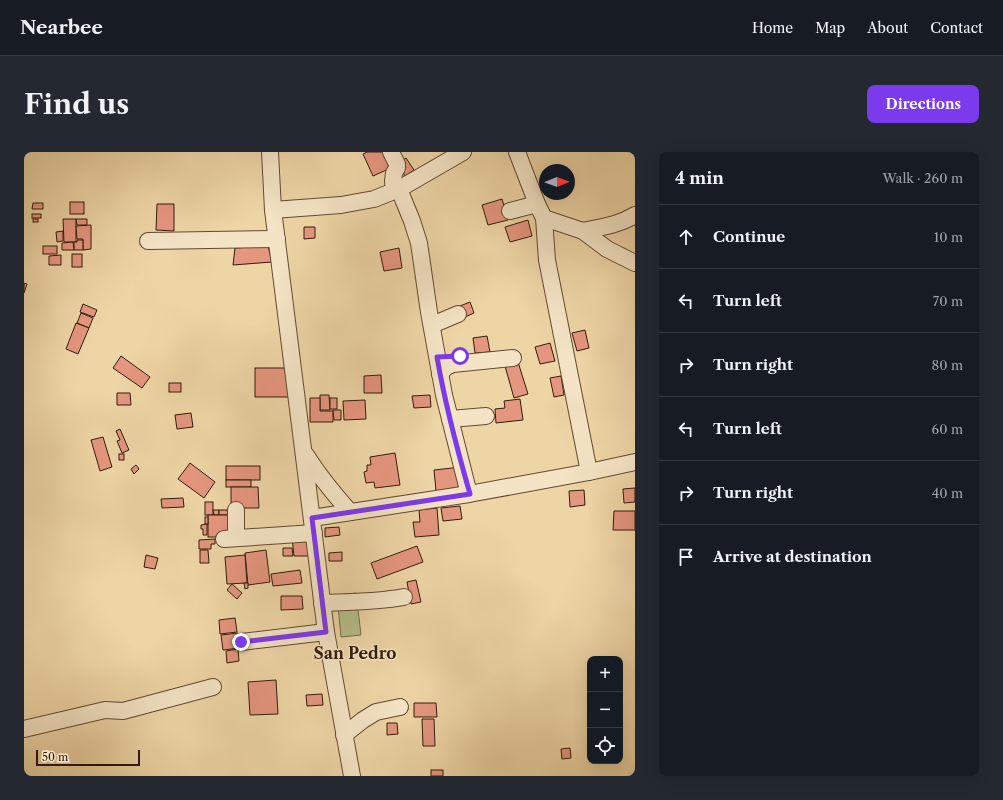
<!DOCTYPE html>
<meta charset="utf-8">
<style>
body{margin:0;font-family:"Libre Caslon Text",serif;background:#242831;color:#f1f3f6}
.controls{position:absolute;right:12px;bottom:12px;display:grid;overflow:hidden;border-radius:8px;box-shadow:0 4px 16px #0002}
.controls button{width:36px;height:36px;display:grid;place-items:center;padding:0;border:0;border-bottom:1px solid #363941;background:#171b24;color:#f1f3f6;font:20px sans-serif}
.compass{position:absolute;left:515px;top:12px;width:36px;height:36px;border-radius:50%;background:#171b24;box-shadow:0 4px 16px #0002;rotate:89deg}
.scale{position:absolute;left:12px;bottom:10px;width:104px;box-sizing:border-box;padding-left:4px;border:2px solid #321b09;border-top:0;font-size:11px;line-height:14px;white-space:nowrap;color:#321b09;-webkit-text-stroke:3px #f4e4c5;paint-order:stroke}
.stop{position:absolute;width:12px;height:12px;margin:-9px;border:3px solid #7c3aed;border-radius:50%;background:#fff}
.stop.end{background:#7c3aed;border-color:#fff;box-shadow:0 1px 4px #0008}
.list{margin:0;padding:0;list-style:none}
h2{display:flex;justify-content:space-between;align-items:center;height:52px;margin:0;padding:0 16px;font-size:17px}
h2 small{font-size:13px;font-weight:400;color:#9ea1a6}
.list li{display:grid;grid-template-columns:26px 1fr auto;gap:12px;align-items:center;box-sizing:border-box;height:64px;padding:0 16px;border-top:1px solid #363941}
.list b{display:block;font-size:15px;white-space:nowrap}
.list em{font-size:13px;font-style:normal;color:#9ea1a6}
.icon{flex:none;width:22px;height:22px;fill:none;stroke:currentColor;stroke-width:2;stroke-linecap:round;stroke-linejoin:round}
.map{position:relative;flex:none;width:611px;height:624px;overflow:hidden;border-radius:8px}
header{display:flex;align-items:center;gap:24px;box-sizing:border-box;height:56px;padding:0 20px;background:#171b24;border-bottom:1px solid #363941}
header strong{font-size:19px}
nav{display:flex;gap:22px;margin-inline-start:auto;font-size:14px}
.intro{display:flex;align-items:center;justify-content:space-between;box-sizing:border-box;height:96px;padding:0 24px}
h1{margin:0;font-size:28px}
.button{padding:10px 18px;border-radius:8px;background:#7c3aed;color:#fff;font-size:14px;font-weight:700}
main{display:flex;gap:24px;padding:0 24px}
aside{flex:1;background:#171b24;border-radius:8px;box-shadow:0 4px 16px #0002}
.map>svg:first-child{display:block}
.green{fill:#b6be89;stroke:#746c49}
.building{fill:#e5967f;stroke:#321b09}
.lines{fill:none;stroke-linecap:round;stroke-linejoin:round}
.minor-casing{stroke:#614a30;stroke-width:18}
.minor{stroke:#f4e4c5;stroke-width:16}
.route{stroke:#7c3aed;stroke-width:5}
.labels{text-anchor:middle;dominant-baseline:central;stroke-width:3;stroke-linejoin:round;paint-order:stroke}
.quarter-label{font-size:16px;font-weight:bold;fill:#321b09;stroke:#f4e4c5}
</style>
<header>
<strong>Nearbee</strong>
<nav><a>Home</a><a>Map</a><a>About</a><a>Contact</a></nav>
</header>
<div class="intro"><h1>Find us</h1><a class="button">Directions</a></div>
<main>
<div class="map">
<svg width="611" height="624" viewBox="0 0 611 624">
<rect width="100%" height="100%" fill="#eed5a6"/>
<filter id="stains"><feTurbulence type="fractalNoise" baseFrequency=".005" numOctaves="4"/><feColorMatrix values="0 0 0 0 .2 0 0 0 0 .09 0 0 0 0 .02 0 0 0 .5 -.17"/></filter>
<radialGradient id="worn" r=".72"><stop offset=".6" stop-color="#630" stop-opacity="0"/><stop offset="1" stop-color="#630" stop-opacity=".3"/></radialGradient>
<polygon class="green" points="332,441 337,483 317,485 313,443"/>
<g class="building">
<polygon points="343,0 364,0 371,14 349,24 339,2"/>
<polygon points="382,6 390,18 381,24 374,11"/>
<polygon points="478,47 484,68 464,73 458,53"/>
<rect x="46" y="50" width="14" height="12"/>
<polygon points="9,51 19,51 19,57 8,57"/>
<polygon points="133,52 150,52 150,79 132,78"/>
<rect x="8" y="62" width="9" height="4"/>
<rect x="9" y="67" width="5" height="3"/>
<polygon points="39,67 52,67 52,90 40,90"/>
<polygon points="52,67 63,67 63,73 53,73"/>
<polygon points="504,68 508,84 486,90 481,75"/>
<polygon points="67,73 67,97 59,98 59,87 53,87 52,74"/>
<polygon points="280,75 291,75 291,86 280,87"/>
<polygon points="39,79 39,89 33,90 32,80"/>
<polygon points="53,88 59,88 59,98 50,98 50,90 53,90"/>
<polygon points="49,90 50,98 38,98 38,91"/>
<rect x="19" y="94" width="14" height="8"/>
<polygon points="244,94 248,110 209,113 211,96"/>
<polygon points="375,96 378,116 360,119 356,100"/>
<rect x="48" y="102" width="10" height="13"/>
<polygon points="37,103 37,113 25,113 25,104"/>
<polygon points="0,131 3,132 0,141"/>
<polygon points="446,150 450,161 441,165 436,154"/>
<polygon points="59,152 73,158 70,165 56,160"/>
<polygon points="57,161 69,166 65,176 53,171"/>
<polygon points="52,171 65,176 54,202 42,197"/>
<polygon points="561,178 565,196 553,199 548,181"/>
<polygon points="463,184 466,200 451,201 449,186"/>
<polygon points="526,191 531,209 516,212 511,195"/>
<polygon points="97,204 126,225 118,236 89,216"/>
<polygon points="494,210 504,242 490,246 481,214"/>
<rect x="231" y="216" width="35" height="29"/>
<polygon points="357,223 358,241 340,241 340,224"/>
<polygon points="537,224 540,243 530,245 526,226"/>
<rect x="145" y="231" width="12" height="9"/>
<polygon points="93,241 106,241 107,253 93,253"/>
<polygon points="296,243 305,243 306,258 296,258"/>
<polygon points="406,243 407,255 390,256 388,244"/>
<polygon points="286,246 296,246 296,259 309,259 309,270 286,270"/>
<rect x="306" y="246" width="7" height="11"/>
<polygon points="496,247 499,268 472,271 471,257 481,256 480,249"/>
<polygon points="341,248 342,267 320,268 319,249"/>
<polygon points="309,258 317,258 317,268 310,268"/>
<polygon points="167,261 169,275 153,277 151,263"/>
<polygon points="96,277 105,298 98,301 93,289 96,288 92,279"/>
<polygon points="79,285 88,315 76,319 67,288"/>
<polygon points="371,301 376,333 351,336 350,330 342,331 340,320 343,319 343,313 347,313 346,305"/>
<rect x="95" y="302" width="5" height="6"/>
<polygon points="166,311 191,330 180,346 154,327"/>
<polygon points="112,313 115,317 110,322 107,317"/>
<rect x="202" y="314" width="34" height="14"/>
<polygon points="437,315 439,336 412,339 410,318"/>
<rect x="202" y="328" width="25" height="7"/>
<polygon points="207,335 234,335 235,356 207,356"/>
<polygon points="611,336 611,350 600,351 599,337"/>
<polygon points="560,338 561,353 546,355 545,339"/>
<polygon points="159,346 160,355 138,356 137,347"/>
<rect x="181" y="350" width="8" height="13"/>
<polygon points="436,354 438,367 419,369 417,356"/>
<polygon points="413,356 415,383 391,385 389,370 396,370 395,358"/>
<polygon points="189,358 195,358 195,363 190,363"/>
<polygon points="195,358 203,358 204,363 195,363"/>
<polygon points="590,359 611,359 611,378 589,378"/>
<rect x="184" y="363" width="26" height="22"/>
<rect x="181" y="365" width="3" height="7"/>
<polygon points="183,372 183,383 179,383 179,377 177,377 177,373"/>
<polygon points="315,375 316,383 301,385 301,376"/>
<polygon points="283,384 285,404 270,404 268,385"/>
<polygon points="191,387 191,392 187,392 187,397 175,397 175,388"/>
<polygon points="393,394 399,410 353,427 347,411"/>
<polygon points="259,396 268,396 269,404 259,404"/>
<polygon points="176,398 184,398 185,411 176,411"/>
<polygon points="242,398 246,430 224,433 221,401"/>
<polygon points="318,400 318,409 305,409 305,401"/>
<polygon points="122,403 134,406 131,417 120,415"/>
<polygon points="221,403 223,431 203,432 201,405"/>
<polygon points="276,418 278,431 249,434 247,422"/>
<polygon points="392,428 397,450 387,452 383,430"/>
<polygon points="220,431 224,431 224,436 221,437"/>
<polygon points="208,432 218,441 213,447 203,438"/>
<polygon points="257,444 278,444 279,457 257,458"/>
<polygon points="211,466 213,480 196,482 195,468"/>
<polygon points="214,481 215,496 199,498 197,483"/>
<polygon points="214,497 215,509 203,511 202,499"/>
<polygon points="252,528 254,562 226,563 224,530"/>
<polygon points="298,542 299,553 283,554 282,543"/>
<polygon points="390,551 412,551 413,565 390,565"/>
<polygon points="398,567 410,567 411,594 399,594"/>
<polygon points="363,571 373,571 374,582 363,583"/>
<polygon points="546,596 547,606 538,607 537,597"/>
<rect x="407" y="618" width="12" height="6"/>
</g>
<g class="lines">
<defs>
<g id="minor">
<polyline points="246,0 249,58 302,480 328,624"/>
<polyline points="367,0 373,12 373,16 370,21 369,29 370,38"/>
<polyline points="375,37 388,69 395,91 405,160 420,243 445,342"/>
<polyline points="249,58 317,53 350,47 375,37 439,0"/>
<polyline points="486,59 513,52"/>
<polyline points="520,66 559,79 583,97 611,111"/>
<path d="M559 79C577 75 595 73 611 63"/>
<polyline points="124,89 253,87"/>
<polyline points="408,173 434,162"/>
<polyline points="416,222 422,215 429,212 489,206"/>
<polyline points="426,267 462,264"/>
<path d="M282 303C295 324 310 342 326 360"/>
<polyline points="565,320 611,310"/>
<polyline points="288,366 445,342 565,320 523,108 520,66 513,52 493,0"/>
<polyline points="212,386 212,358"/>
<polyline points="200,387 290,381"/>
<path d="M298 451C326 450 353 450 380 445"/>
<polyline points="217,490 302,480"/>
<polyline points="0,577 81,558 99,559 189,535"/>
<polyline points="320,583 339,568 352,560 376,555"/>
</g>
</defs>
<use href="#minor" class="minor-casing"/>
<use href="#minor" class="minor"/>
</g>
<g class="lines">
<path class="route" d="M217 490 302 480 288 366 446 342C433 297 421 252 413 205L436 204"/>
</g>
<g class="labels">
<g class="quarter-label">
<text x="331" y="501">San Pedro</text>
</g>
</g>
<rect width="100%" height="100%" filter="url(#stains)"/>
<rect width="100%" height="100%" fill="url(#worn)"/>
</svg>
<div class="controls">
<button>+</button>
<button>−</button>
<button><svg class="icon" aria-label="locate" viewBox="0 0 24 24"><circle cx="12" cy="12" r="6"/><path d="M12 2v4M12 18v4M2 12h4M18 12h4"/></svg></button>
</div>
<svg class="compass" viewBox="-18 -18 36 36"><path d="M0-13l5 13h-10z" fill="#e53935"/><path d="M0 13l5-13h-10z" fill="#9ea1a6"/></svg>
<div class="scale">50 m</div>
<div class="stop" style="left:436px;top:204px"></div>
<div class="stop end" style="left:217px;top:490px"></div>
</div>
<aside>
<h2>4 min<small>Walk · 260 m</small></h2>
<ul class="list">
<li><svg class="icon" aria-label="ahead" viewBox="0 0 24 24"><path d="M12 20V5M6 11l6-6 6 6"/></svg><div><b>Continue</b></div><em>10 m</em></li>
<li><svg class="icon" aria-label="left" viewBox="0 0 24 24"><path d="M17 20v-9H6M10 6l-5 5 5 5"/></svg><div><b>Turn left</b></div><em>70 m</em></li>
<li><svg class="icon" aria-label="right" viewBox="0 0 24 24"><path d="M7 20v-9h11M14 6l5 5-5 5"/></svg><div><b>Turn right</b></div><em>80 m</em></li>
<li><svg class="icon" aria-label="left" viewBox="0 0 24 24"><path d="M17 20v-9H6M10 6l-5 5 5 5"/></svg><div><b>Turn left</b></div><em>60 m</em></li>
<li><svg class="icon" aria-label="right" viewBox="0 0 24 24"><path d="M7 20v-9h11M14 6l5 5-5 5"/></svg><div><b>Turn right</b></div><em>40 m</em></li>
<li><svg class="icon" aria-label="arrive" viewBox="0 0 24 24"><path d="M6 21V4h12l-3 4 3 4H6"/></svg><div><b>Arrive at destination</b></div></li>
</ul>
</aside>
</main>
